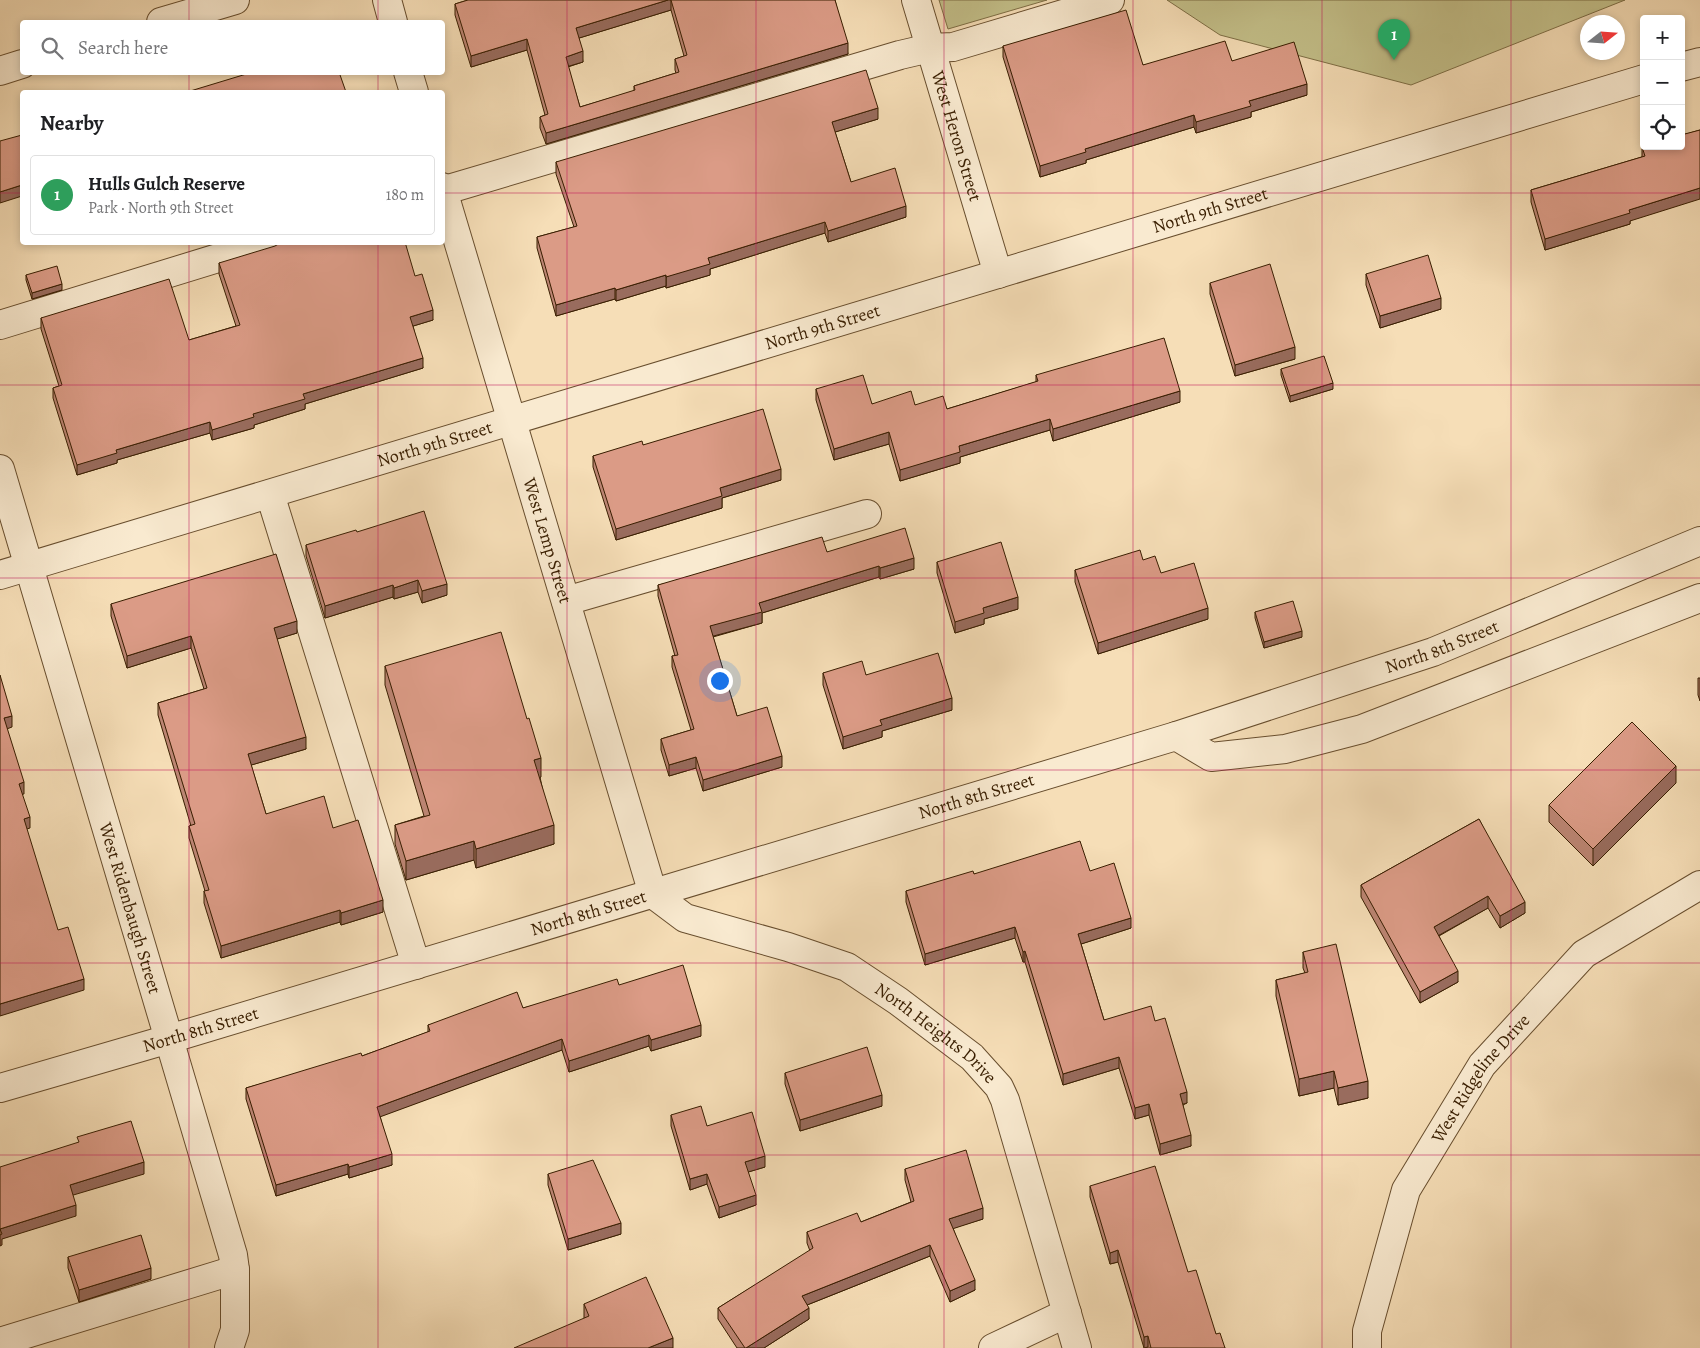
<!DOCTYPE html>
<meta charset="utf-8">
<style>
body{margin:0;font-family:Alegreya,serif;background:#f2f2f2;color:#202124}
.controls{position:absolute;right:15px;top:15px;display:grid;overflow:hidden;border-radius:5px;box-shadow:0 2px 8px #0003}
.controls button{width:45px;height:45px;display:grid;place-items:center;padding:0;border:0;border-bottom:1px solid #e0e0e0;background:#fff;color:#202124;font:25px sans-serif}
.compass{position:absolute;left:1580px;top:15px;width:45px;height:45px;border-radius:50%;background:#fff;box-shadow:0 2px 8px #0003;rotate:73deg}
.you{position:absolute;left:719px;top:680px;width:18px;height:18px;margin:-12px;border:4px solid #fff;border-radius:50%;background:#1a73e8;box-shadow:0 0 0 8px #1a73e833}
.badge{display:grid;place-items:center;width:32px;height:32px;border-radius:50%;background:#8f2418;color:#fff;font-size:16px;font-weight:700}
.pin{position:absolute;translate:-50% -41px;filter:drop-shadow(0 1px 2px #0008)}
.pin::after{content:'';position:absolute;top:26px;width:18px;height:15px;background:inherit;clip-path:polygon(0 0,100% 0,50% 100%)}
.list{margin:0;padding:0;list-style:none}
h2{display:flex;justify-content:space-between;align-items:center;height:65px;margin:0;padding:0 20px;font-size:21px}
h2 small{font-size:16px;font-weight:400;color:#757577}
.list li{display:grid;grid-template-columns:32px 1fr auto;gap:15px;align-items:center;box-sizing:border-box;height:80px;margin:0 10px 10px;padding:0 10px;border:1px solid #e0e0e0;border-radius:5px}
.list b{display:block;font-size:19px;white-space:nowrap}
.list p{margin:0;font-size:16px;white-space:nowrap;color:#757577}
.list em{font-size:16px;font-style:normal;color:#757577}
.icon{flex:none;width:28px;height:28px;fill:none;stroke:currentColor;stroke-width:2;stroke-linecap:round;stroke-linejoin:round}
.map{position:relative;flex:none;width:1700px;height:1348px;overflow:hidden}
.search{position:absolute;background:#fff;box-shadow:0 2px 8px #0003;left:20px;top:20px;width:425px;height:55px;display:flex;align-items:center;gap:12px;box-sizing:border-box;padding:0 18px;border-radius:5px;color:#757577;font-size:19px}
.panel{position:absolute;background:#fff;box-shadow:0 2px 8px #0003;left:20px;top:90px;width:425px;height:155px;border-radius:5px}
.map>svg:first-child{display:block}
.green{fill:#c3bf89;stroke:#7e6e45}
.lines{fill:none;stroke-linecap:round;stroke-linejoin:round}
.minor-casing{stroke:#684e2e;stroke-width:30}
.minor{stroke:#f9ead0;stroke-width:28}
.wall{fill:#bc8573;stroke:#391e01;fill-rule:evenodd}
.shaded-wall{fill:#996c5e;stroke:#391e01}
.building{fill:#db9b86;stroke:#391e01}
.grid{fill:none;stroke:#c2185b;stroke-width:1;stroke-opacity:0.55}
.labels{text-anchor:middle;dominant-baseline:central;stroke-width:4;stroke-linejoin:round;paint-order:stroke}
.street-label{font-size:18px;fill:#391e01;stroke:#f9ead0}
</style>
<div class="map">
<svg width="1700" height="1348" viewBox="0 0 1700 1348">
<rect width="100%" height="100%" fill="#f6deb7"/>
<filter id="stains"><feTurbulence type="fractalNoise" baseFrequency=".004" numOctaves="4"/><feColorMatrix values="0 0 0 0 .2 0 0 0 0 .09 0 0 0 0 .02 0 0 0 .5 -.17"/></filter>
<radialGradient id="worn" r=".72"><stop offset=".6" stop-color="#630" stop-opacity="0"/><stop offset="1" stop-color="#630" stop-opacity=".3"/></radialGradient>
<g class="green">
<polygon points="939,0 1047,0 948,29"/>
<polygon points="1167,0 1625,0 1411,85 1220,35"/>
</g>
<g class="lines">
<defs>
<g id="minor">
<polyline points="387,0 393,22"/>
<path id="s1" d="M916 0 998 274"/>
<polyline points="161,22 235,0"/>
<polyline points="1681,67 1700,62"/>
<polyline points="0,71 22,64"/>
<polyline points="408,72 414,92"/>
<path id="s2" d="M442 187 653 894"/>
<polyline points="442,191 900,55 930,48 953,47 1110,0"/>
<polyline points="0,325 270,242"/>
<path id="s3" d="M0 469 233 1255 235 1270V1330L229 1348"/>
<polyline points="270,494 416,965"/>
<path id="s4" d="M0 575 1644 79"/>
<polyline points="566,601 867,514"/>
<polyline points="1176,736 1211,757 1285,749 1362,729 1700,598"/>
<path id="s5" d="M653 894 685 918 788 947 847 967 898 1001 972 1057 999 1087 1005 1100 1077 1348"/>
<path id="s6" d="M0 1088 169 1039 1176 736 1433 652 1700 541"/>
<polyline points="0,1342 235,1270"/>
<polyline points="993,1348 1067,1313"/>
<path id="s7" d="M1367 1348V1331L1406 1190 1482 1065 1584 954 1700 885"/>
</g>
</defs>
<use href="#minor" class="minor-casing"/>
<use href="#minor" class="minor"/>
</g>
<g class="wall">
<path d="M468 0H835L848 54 546 144 540 128V117L545 115 527 50 471 67 455 15V4ZM671 10 684 56 675 59V70L676 73 634 86V91L580 107 568 67 583 62 579 38Z"/>
<polygon points="1003,46 1143,65 1232,61 1307,95 1251,112 1251,117 1196,133 1194,127 1086,160 1086,163 1040,177 1003,57"/>
<polygon points="878,119 835,132 851,182 906,217 828,242 825,233 710,269 710,275 666,288 666,286 616,301 615,299 556,316 537,248 537,237 574,227 556,174 556,162"/>
<polygon points="1700,130 1630,221 1630,224 1545,250 1531,202 1531,190 1642,157 1642,147"/>
<polygon points="219,263 415,276 433,320 413,326 423,368 305,404 305,409 254,425 254,428 212,440 210,433 117,460 117,463 77,475 53,398 53,388 59,386 41,329 41,318 189,340 236,326 219,274"/>
<polygon points="1366,274 1441,309 1380,328 1366,285"/>
<polygon points="26,275 62,290 32,299 26,280"/>
<polygon points="1210,283 1295,359 1235,376 1210,294"/>
<polygon points="1281,369 1333,389 1290,402 1281,375"/>
<polygon points="1036,375 1180,402 1053,441 1050,430 960,457 960,463 900,481 889,444 834,460 816,400 816,389 872,404 915,405 947,409 1036,382"/>
<polygon points="643,445 781,480 722,498 722,508 616,540 593,467 593,456"/>
<polygon points="357,532 447,595 422,603 418,592 394,599 393,597 325,618 306,556 306,545"/>
<polygon points="827,552 914,569 880,579 879,577 762,613 762,623 713,637 737,716 782,767 703,791 696,768 669,776 661,750 661,739 691,730 672,667 672,656 675,656 658,596 658,585"/>
<polygon points="1143,560 1208,619 1098,654 1075,582 1075,570"/>
<polygon points="937,562 1018,609 984,619 984,624 955,633 937,573"/>
<polygon points="111,604 297,633 277,639 306,749 251,765 266,814 333,828 383,912 341,925 340,922 221,958 204,903 204,891 205,891 189,838 189,826 191,826 158,715 158,703 204,689 191,648 127,668 111,616"/>
<polygon points="1255,612 1302,637 1264,648 1255,618"/>
<polygon points="385,666 541,777 540,777 554,844 476,868 474,860 406,880 395,844 395,825 424,816 385,685"/>
<polygon points="823,673 866,675 952,710 882,731 882,737 843,749 823,685"/>
<polygon points="1698,678 1700,678 1700,701 1698,695"/>
<polygon points="1676,783 1593,866 1549,822 1549,805"/>
<polygon points="1479,819 1525,913 1500,928 1488,908 1439,936 1458,982 1420,1003 1361,897 1361,885"/>
<polygon points="1090,871 1131,928 1081,944 1104,1020 1155,1021 1187,1103 1183,1105 1191,1146 1160,1155 1149,1115 1135,1119 1119,1068 1063,1085 1025,962 1023,962 1015,938 925,965 906,902 906,891 974,874"/>
<polygon points="1303,952 1368,1098 1338,1105 1334,1088 1299,1096 1276,996 1276,980 1305,973 1303,968"/>
<polygon points="619,985 701,1036 651,1051 649,1046 569,1072 562,1050 380,1116 392,1165 349,1178 348,1174 276,1196 246,1099 246,1088 362,1056 428,1032 428,1025 523,1008"/>
<polygon points="785,1073 882,1106 800,1131 785,1084"/>
<polygon points="671,1115 707,1126 765,1167 748,1172 756,1205 719,1218 707,1184 690,1190 671,1126"/>
<polygon points="905,1169 983,1219 953,1228 975,1290 950,1302 930,1256 807,1305 809,1319 764,1348 737,1348 718,1319 718,1308 810,1251 807,1243 807,1232 861,1222 911,1202 905,1180"/>
<polygon points="548,1174 621,1234 568,1250 548,1185"/>
<polygon points="1090,1186 1188,1272 1216,1334 1225,1348 1144,1348 1118,1262 1110,1264 1090,1197"/>
<polygon points="68,1257 151,1279 79,1302 68,1268"/>
<polygon points="584,1304 673,1348 584,1318"/>
</g>
<g class="shaded-wall">
<polygon points="668,0 671,0 671,10 576,39 576,28"/>
<polygon points="527,39 527,50 471,67 471,56"/>
<polygon points="848,43 848,54 546,144 546,133"/>
<polygon points="583,51 583,62 566,67 566,57"/>
<polygon points="1307,84 1307,95 1251,112 1251,117 1196,133 1196,122 1249,101"/>
<polygon points="878,108 878,119 832,133 832,122"/>
<polygon points="1194,115 1194,127 1086,160 1086,163 1040,177 1040,166 1085,149"/>
<polygon points="22,185 22,196 0,203 0,192"/>
<polygon points="1700,188 1700,199 1630,221 1630,224 1545,250 1545,239 1629,210"/>
<polygon points="906,206 906,217 828,242 828,231"/>
<polygon points="825,222 825,233 710,269 710,275 666,288 666,277 708,258"/>
<polygon points="666,275 666,286 616,301 616,290"/>
<polygon points="62,284 62,290 32,299 32,293"/>
<polygon points="615,288 615,299 556,316 556,305"/>
<polygon points="1441,298 1441,309 1380,328 1380,316"/>
<polygon points="433,310 433,320 410,327 410,317"/>
<polygon points="1295,347 1295,359 1235,376 1235,365"/>
<polygon points="423,358 423,368 305,404 305,409 254,425 254,428 212,440 212,430 253,414 303,394"/>
<polygon points="1333,383 1333,389 1290,402 1290,396"/>
<polygon points="1180,391 1180,402 1053,441 1053,429"/>
<polygon points="1050,419 1050,430 960,457 960,463 900,481 900,470 959,446"/>
<polygon points="210,422 210,433 117,460 117,463 77,475 77,465 116,450"/>
<polygon points="889,432 889,444 834,460 834,449"/>
<polygon points="781,469 781,480 722,498 722,508 616,540 616,529 720,488"/>
<polygon points="914,558 914,569 880,579 880,568"/>
<polygon points="879,566 879,577 762,613 762,623 710,637 710,626 759,603"/>
<polygon points="418,580 418,592 394,599 394,588"/>
<polygon points="447,584 447,595 422,603 422,591"/>
<polygon points="393,585 393,597 325,618 325,606"/>
<polygon points="1018,597 1018,609 984,619 984,624 955,633 955,622 983,608"/>
<polygon points="1208,608 1208,619 1098,654 1098,643"/>
<polygon points="297,621 297,633 274,640 274,628"/>
<polygon points="1302,631 1302,637 1264,648 1264,642"/>
<polygon points="191,636 191,648 127,668 127,656"/>
<polygon points="952,698 952,710 882,731 882,737 843,749 843,737 880,720"/>
<polygon points="12,716 12,727 4,730 4,718"/>
<polygon points="306,737 306,749 248,766 248,754"/>
<polygon points="782,756 782,767 703,791 703,780"/>
<polygon points="696,757 696,768 669,776 669,765"/>
<polygon points="541,758 541,777 534,779 534,760"/>
<polygon points="1676,766 1676,783 1593,866 1593,849"/>
<polygon points="24,782 24,794 19,795 19,784"/>
<polygon points="30,817 30,828 24,830 24,819"/>
<polygon points="554,825 554,844 476,868 476,849"/>
<polygon points="474,841 474,860 406,880 406,861"/>
<polygon points="1488,896 1488,908 1434,938 1434,927"/>
<polygon points="383,900 383,912 341,925 341,913"/>
<polygon points="1525,902 1525,913 1500,928 1500,916"/>
<polygon points="340,910 340,922 221,958 221,946"/>
<polygon points="1131,918 1131,928 1078,945 1078,934"/>
<polygon points="1015,927 1015,938 925,965 925,954"/>
<polygon points="1025,951 1025,962 1023,962 1023,952"/>
<polygon points="1458,971 1458,982 1420,1003 1420,992"/>
<polygon points="84,979 84,990 0,1016 0,1004"/>
<polygon points="701,1025 701,1036 651,1051 651,1040"/>
<polygon points="649,1035 649,1046 569,1072 569,1061"/>
<polygon points="562,1039 562,1050 377,1118 377,1107"/>
<polygon points="1119,1057 1119,1068 1063,1085 1063,1074"/>
<polygon points="1334,1071 1334,1088 1299,1096 1299,1079"/>
<polygon points="1368,1081 1368,1098 1338,1105 1338,1088"/>
<polygon points="1187,1092 1187,1103 1180,1105 1180,1094"/>
<polygon points="882,1095 882,1106 800,1131 800,1120"/>
<polygon points="1149,1104 1149,1115 1135,1119 1135,1108"/>
<polygon points="1191,1135 1191,1146 1160,1155 1160,1144"/>
<polygon points="392,1154 392,1165 349,1178 349,1167"/>
<polygon points="765,1156 765,1167 745,1173 745,1162"/>
<polygon points="144,1162 144,1174 70,1196 70,1185"/>
<polygon points="348,1164 348,1174 276,1196 276,1185"/>
<polygon points="707,1174 707,1184 690,1190 690,1179"/>
<polygon points="756,1195 756,1205 719,1218 719,1207"/>
<polygon points="76,1205 76,1216 2,1239 2,1245 0,1246 0,1229"/>
<polygon points="983,1208 983,1219 949,1230 949,1219"/>
<polygon points="621,1223 621,1234 568,1250 568,1239"/>
<polygon points="930,1245 930,1256 802,1307 802,1296"/>
<polygon points="1118,1250 1118,1262 1110,1264 1110,1253"/>
<polygon points="151,1268 151,1279 79,1302 79,1290"/>
<polygon points="975,1280 975,1290 950,1302 950,1291"/>
<polygon points="809,1308 809,1319 764,1348 746,1348"/>
<polygon points="1148,1336 1148,1347 1144,1348 1144,1337"/>
<polygon points="673,1338 673,1348 648,1348"/>
</g>
<g class="building">
<polygon points="468,0 668,0 576,28 583,51 566,57 580,107 635,90 634,86 679,72 675,59 687,55 671,0 835,0 848,43 546,133 540,117 548,114 527,39 471,56 455,4"/>
<polygon points="1126,10 1143,65 1225,41 1232,61 1294,42 1307,84 1249,101 1251,106 1196,122 1194,115 1085,149 1086,152 1040,166 1003,46"/>
<polygon points="866,70 878,108 832,122 851,182 895,168 906,206 828,231 825,222 708,258 710,264 666,277 666,275 616,290 615,288 556,305 537,237 577,226 556,162"/>
<polygon points="253,72 339,72 346,92 187,92"/>
<polygon points="1700,130 1700,188 1629,210 1630,213 1545,239 1531,190 1645,156 1642,147 1645,146 1681,146 1681,135"/>
<polygon points="22,135 22,185 0,192 0,141"/>
<polygon points="282,242 405,242 415,276 422,274 433,310 410,317 423,358 303,394 305,399 253,414 254,417 212,430 210,422 116,450 117,453 77,465 53,388 62,385 41,318 169,279 189,340 240,325 219,263 275,246"/>
<polygon points="1428,255 1441,298 1380,316 1366,274"/>
<polygon points="1270,264 1295,347 1235,365 1210,283"/>
<polygon points="57,266 62,284 32,293 26,275"/>
<polygon points="1164,338 1180,391 1053,429 1050,419 959,446 960,452 900,470 889,432 834,449 816,389 863,375 872,404 911,391 915,405 943,396 947,409 1038,381 1036,375"/>
<polygon points="1324,356 1333,383 1290,396 1281,369"/>
<polygon points="763,409 781,469 720,488 722,496 616,529 593,456 642,441 643,445"/>
<polygon points="424,511 447,584 422,591 418,580 394,588 393,585 325,606 306,545 356,530 357,532"/>
<polygon points="905,528 914,558 880,568 879,566 759,603 762,612 710,626 737,716 767,707 782,756 703,780 696,757 669,765 661,739 694,729 672,656 678,655 658,585 822,537 827,552"/>
<polygon points="1001,542 1018,597 983,608 984,613 955,622 937,562"/>
<polygon points="1140,550 1143,560 1155,556 1161,573 1194,563 1208,608 1098,643 1075,570"/>
<polygon points="276,554 297,621 274,628 306,737 248,754 266,814 324,796 333,828 358,820 383,900 341,913 340,910 221,946 204,891 209,890 189,826 195,824 158,703 207,688 191,636 127,656 111,604"/>
<polygon points="1293,601 1302,631 1264,642 1255,612"/>
<polygon points="501,632 527,719 529,718 541,758 534,760 554,825 476,849 474,841 406,861 395,825 430,815 385,666"/>
<polygon points="938,653 952,698 880,720 882,725 843,737 823,673 862,661 866,675"/>
<polygon points="0,675 12,716 4,718 24,782 19,784 30,817 24,819 58,930 68,927 84,979 0,1004"/>
<polygon points="1632,722 1676,766 1593,849 1549,805"/>
<polygon points="1479,819 1525,902 1500,916 1488,896 1434,927 1458,971 1420,992 1361,885"/>
<polygon points="1080,841 1090,871 1114,863 1131,918 1078,934 1104,1020 1151,1006 1155,1021 1165,1018 1187,1092 1180,1094 1191,1135 1160,1144 1149,1104 1135,1108 1119,1057 1063,1074 1025,951 1023,952 1015,927 925,954 906,891 973,871 974,874"/>
<polygon points="1336,944 1368,1081 1338,1088 1334,1071 1299,1079 1276,980 1308,972 1303,952"/>
<polygon points="683,965 701,1025 651,1040 649,1035 569,1061 562,1039 377,1107 392,1154 349,1167 348,1164 276,1185 246,1088 361,1053 362,1056 430,1031 428,1025 517,992 523,1008 617,979 619,985"/>
<polygon points="867,1047 882,1095 800,1120 785,1073"/>
<polygon points="701,1106 707,1126 752,1112 765,1156 745,1162 756,1195 719,1207 707,1174 690,1179 671,1115"/>
<polygon points="131,1121 144,1162 70,1185 76,1205 0,1229 2,1234 0,1235 0,1167 79,1142 77,1137"/>
<polygon points="966,1150 983,1208 949,1219 975,1280 950,1291 930,1245 802,1296 809,1308 746,1348 745,1348 718,1308 813,1248 807,1232 857,1213 861,1222 914,1201 905,1169"/>
<polygon points="593,1160 621,1223 568,1239 548,1174"/>
<polygon points="1155,1166 1188,1272 1196,1270 1216,1334 1220,1333 1225,1348 1151,1348 1148,1336 1144,1337 1118,1250 1110,1253 1090,1186"/>
<polygon points="141,1235 151,1268 79,1290 68,1257"/>
<polygon points="646,1277 673,1338 648,1348 514,1348 589,1316 584,1304"/>
</g>
<path class="grid" d="M189 0V22M378 0V22M567 0V1348M756 0V1348M944 0V1348M1133 0V1348M1322 0V1348M1511 0V1348M189 72V92M378 72V92M0 193H22M442 193H1700M189 242V1348M378 242V1348M0 385H1700M0 578H1700M0 770H1700M0 963H1700M0 1155H1700"/>
<g class="labels">
<g class="street-label">
<text stroke="none"><textPath href="#s1" startOffset="142">West Heron Street</textPath></text>
<text stroke="none"><textPath href="#s4" startOffset="1264">North 9th Street</textPath></text>
<text stroke="none"><textPath href="#s4" startOffset="859">North 9th Street</textPath></text>
<text stroke="none"><textPath href="#s4" startOffset="454">North 9th Street</textPath></text>
<text stroke="none"><textPath href="#s2" startOffset="369">West Lemp Street</textPath></text>
<text stroke="none"><textPath href="#s6" startOffset="1508">North 8th Street</textPath></text>
<text stroke="none"><textPath href="#s6" startOffset="1019">North 8th Street</textPath></text>
<text stroke="none"><textPath href="#s3" startOffset="458">West Ridenbaugh Street</textPath></text>
<text stroke="none"><textPath href="#s6" startOffset="614">North 8th Street</textPath></text>
<text stroke="none"><textPath href="#s6" startOffset="209">North 8th Street</textPath></text>
<text stroke="none"><textPath href="#s5" startOffset="320">North Heights Drive</textPath></text>
<text stroke="none"><textPath href="#s7" startOffset="298">West Ridgeline Drive</textPath></text>
</g>
</g>
<rect width="100%" height="100%" filter="url(#stains)"/>
<rect width="100%" height="100%" fill="url(#worn)"/>
</svg>
<div class="controls">
<button>+</button>
<button>−</button>
<button><svg class="icon" aria-label="locate" viewBox="0 0 24 24"><circle cx="12" cy="12" r="6"/><path d="M12 2v4M12 18v4M2 12h4M18 12h4"/></svg></button>
</div>
<svg class="compass" viewBox="-18 -18 36 36"><path d="M0-13l5 13h-10z" fill="#e53935"/><path d="M0 13l5-13h-10z" fill="#757577"/></svg>
<div class="you"></div>
<div class="pin badge" style="left:1394px;top:60px;background:#2e9e5b">1</div>
<div class="search"><svg class="icon" aria-label="search" viewBox="0 0 24 24"><circle cx="10" cy="10" r="6"/><path d="M15 15l6 6"/></svg>Search here</div>
<section class="panel">
<h2>Nearby<small></small></h2>
<ul class="list">
<li><span class="badge" style="background:#2e9e5b">1</span><div><b>Hulls Gulch Reserve</b><p>Park · North 9th Street</p></div><em>180 m</em></li>
</ul>
</section>
</div>
